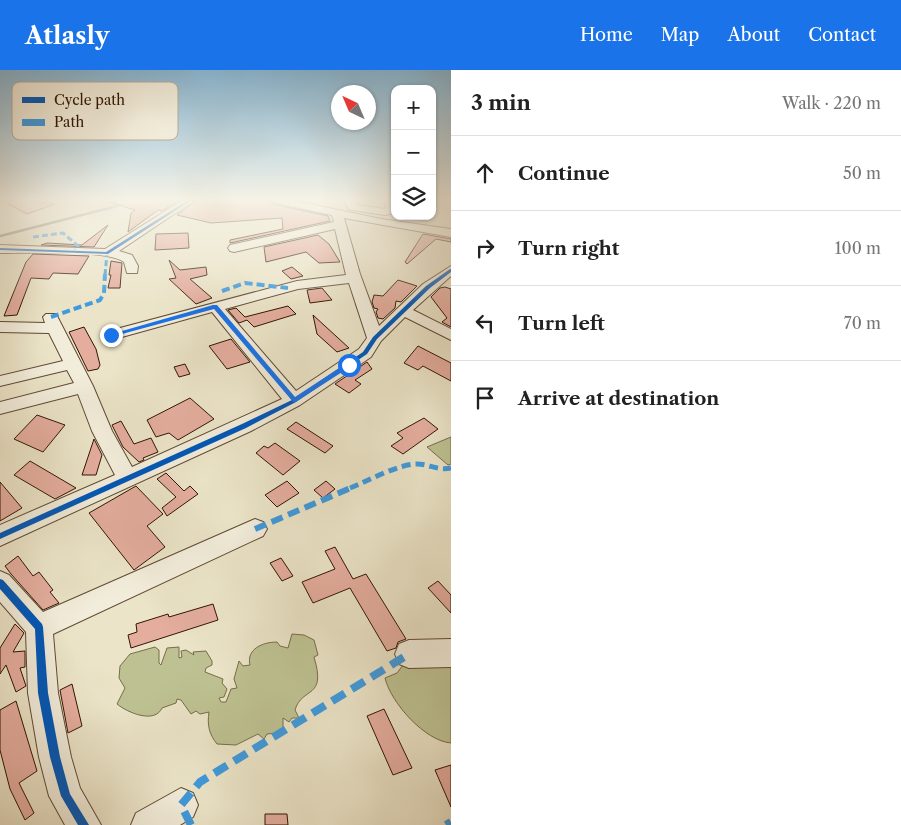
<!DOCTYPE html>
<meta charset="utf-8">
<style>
body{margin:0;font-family:"Libre Caslon Text",serif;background:#f6f6f6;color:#222}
.controls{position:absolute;right:15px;top:15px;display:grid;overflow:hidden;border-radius:10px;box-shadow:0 1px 4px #0004}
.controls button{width:45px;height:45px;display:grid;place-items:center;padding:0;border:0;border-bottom:1px solid #e0e0e0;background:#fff;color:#222;font:25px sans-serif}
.compass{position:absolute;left:331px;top:15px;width:45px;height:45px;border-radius:50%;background:#fff;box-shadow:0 1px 4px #0004;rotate:316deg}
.stop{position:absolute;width:15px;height:15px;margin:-11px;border:4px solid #1a73e8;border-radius:50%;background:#fff}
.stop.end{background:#1a73e8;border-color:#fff;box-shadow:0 1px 5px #0008}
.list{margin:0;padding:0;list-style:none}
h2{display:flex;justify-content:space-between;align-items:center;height:65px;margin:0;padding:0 20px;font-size:21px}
h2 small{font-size:16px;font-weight:400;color:#767676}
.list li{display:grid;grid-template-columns:32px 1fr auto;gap:15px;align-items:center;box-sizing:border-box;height:75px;padding:0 20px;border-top:1px solid #e0e0e0}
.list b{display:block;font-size:19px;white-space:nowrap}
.list em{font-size:16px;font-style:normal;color:#767676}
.icon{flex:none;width:28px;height:28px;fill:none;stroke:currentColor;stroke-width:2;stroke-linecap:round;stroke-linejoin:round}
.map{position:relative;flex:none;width:451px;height:755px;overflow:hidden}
header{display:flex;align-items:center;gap:30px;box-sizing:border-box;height:70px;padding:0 25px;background:#1a73e8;color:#fff}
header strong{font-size:24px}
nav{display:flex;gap:28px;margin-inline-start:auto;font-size:18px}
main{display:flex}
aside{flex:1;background:#fff}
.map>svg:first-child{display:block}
.green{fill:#bec292;stroke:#786c4a}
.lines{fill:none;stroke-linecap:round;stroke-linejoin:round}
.stream{stroke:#6f7a71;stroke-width:2.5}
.building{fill:#e4ad9e;stroke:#311503}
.minor-casing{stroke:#604934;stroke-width:2}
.minor{fill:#f2eddb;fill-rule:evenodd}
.quiet-far4{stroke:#3e9add;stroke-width:3;stroke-dasharray:6 3;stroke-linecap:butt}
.quiet-far3{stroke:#3e9add;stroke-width:4;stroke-dasharray:8 4;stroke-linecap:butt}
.quiet-far2{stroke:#3e9add;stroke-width:5;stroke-dasharray:9 5;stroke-linecap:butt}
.quiet-far1{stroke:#3e9add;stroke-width:6;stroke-dasharray:12 6;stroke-linecap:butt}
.quiet{stroke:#3e9add;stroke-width:8;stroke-dasharray:15 8;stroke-linecap:butt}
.cycleway-casing{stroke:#f2eddb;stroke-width:3}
.cycleway{fill:#0057b8;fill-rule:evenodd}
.route{fill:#1a73e8}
.key{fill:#f2eddb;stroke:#b8ac9a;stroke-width:1}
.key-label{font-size:14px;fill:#311503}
</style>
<header>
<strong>Atlasly</strong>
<nav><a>Home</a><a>Map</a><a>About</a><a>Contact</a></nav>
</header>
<main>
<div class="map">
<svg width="451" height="755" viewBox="0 0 451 755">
<rect width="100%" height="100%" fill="#ebe4c8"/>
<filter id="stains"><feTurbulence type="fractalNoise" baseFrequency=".004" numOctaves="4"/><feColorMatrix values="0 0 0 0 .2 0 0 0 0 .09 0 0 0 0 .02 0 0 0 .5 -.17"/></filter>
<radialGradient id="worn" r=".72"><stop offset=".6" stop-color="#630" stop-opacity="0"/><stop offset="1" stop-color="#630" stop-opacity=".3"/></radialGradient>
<g class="green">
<polygon points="451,367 451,394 448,395 427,377"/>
<path d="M292 564 304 565 314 570 318 585 314 587C327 630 302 616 295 640L299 648H292L289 652 283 648V658L277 663 267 664 264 669 258 664 236 675 217 674C209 664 207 655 209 642L200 644 196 641 191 644 181 630 177 629 176 633 162 638C155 654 128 643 117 634L125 618 119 608 120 596 130 584 155 577 159 580V593L161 595 167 578 179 577V588L182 587 181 581 186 580 194 585 193 582 206 581 212 591V595L206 598 205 602 223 609 222 613 227 619 224 627 219 628 221 632H226L231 619 237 618 234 609 239 591 243 596 250 595C246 579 263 572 277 572L280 576 288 578Z"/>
<path d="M451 591V673C425 671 391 633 385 608L397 603 403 595Z"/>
</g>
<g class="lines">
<polyline class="stream" points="0,166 117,136 132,130"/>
</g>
<g class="building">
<polygon points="1,130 24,130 55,134 27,144"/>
<polygon points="110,130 180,130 162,141 158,140 128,162 131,143 135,140 109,132"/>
<polygon points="197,130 269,130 272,134 328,146 330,151 230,173 230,170 283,159 282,148 211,153 177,145"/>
<polygon points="108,155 94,177 41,175 47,173 82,175"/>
<polygon points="188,163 189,178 155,180 156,164"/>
<polygon points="423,164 451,169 451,172 436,169 407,194 405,192"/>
<polygon points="318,165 329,174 340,192 319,193 306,182 266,192 264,177"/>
<polygon points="33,184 89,186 78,204 53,203 49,209 31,208 17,245 4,246 26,192"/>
<polygon points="169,190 180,200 206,197 207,205 190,209 212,228 196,234 169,209 176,208"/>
<polygon points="111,191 122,193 120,218 108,218 111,205 109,205"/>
<polygon points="292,197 303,206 291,209 282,201"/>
<polygon points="398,210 417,216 401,232 396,231 395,238 383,249 378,248 376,242 378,239 374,238 372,232 374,225 383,226"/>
<polygon points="445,217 451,219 451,257 442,252 447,248 431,227 440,218"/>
<polygon points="322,218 332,230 310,233 307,220"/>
<polygon points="288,236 296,244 254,257 247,250 239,253 228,240 236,238 245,247"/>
<polygon points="313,245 349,278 337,282 317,264"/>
<polygon points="84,257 96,279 100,295 98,299 88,301 69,262"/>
<polygon points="231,269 250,292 227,299 209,276"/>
<polygon points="418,276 451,293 451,311 423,296 418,300 404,293"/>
<polygon points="367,292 372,299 355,310 361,314 349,323 335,314"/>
<polygon points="185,294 190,304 179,307 174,297"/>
<polygon points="190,328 214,349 178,370 169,363 156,367 147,350"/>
<polygon points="37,345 65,355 43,382 14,369"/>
<polygon points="424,348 438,359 403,384 391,376 403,368 397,363"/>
<polygon points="121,351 134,374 151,368 158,382 143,388 144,390 139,392 123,377 112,355"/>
<polygon points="296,352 333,376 325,383 287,359"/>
<polygon points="94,369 102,385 96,405 82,405"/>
<polygon points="275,373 300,391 283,405 256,383 264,376 268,378"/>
<polygon points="30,391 76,418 55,429 14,405"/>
<polygon points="166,403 184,421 190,416 198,424 167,446 162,438 176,427 157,409"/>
<polygon points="287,411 299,423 277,437 265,425"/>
<polygon points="326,411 335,419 323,428 314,420"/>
<polygon points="0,412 22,438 0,451"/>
<polygon points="136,416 163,444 147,456 165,477 134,500 89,443"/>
<polygon points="335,477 353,509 366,504 406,569 398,572 396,578 387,581 350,518 313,533 302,512 335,499 325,481"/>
<polygon points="18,486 33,506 39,502 53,520 50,522 59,533 43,540 11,504 5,496"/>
<polygon points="281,488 293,506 282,511 270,493"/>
<polygon points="438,511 451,525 451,543 428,518"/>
<polygon points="213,534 218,550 131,578 128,565 137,562 136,554 168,544 169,547"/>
<polygon points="15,554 24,563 13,582 25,581 25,597 20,598 26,616 16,622 6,595 0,604 0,578"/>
<polygon points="72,614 82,656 68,663 60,620"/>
<polygon points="16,631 37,701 19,713 34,743 25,750 10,719 0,680 0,640"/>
<polygon points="384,639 412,698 393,705 367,646"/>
<polygon points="451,695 451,737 435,700"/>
<polygon points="265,744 287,744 288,755 265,755"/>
</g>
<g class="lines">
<defs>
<g id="minor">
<path d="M183 130H195L119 181 132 185 138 196 137 203H127L124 192C106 179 26 183 0 183V175L105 179Z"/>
<path d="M271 130H291L381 149 451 159V167L344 148 360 204 379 256 423 214 451 196V206L413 240 451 259V270L405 247 381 271 371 287 300 335 251 361 0 476V455L115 405 92 361 78 324 0 344V332L74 313 67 300 0 316V306L63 291 49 263 0 262V252L45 253 43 247 46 244H56L93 316 112 361 132 397 282 329 212 242 111 270 103 265 105 262 297 211 346 205 335 159 234 182 230 181 228 178 230 175 334 152 332 145 272 132ZM349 213 367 268 359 279 296 321 225 239 298 219Z"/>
<polygon points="344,130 354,130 357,135 385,139 386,130 395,130 395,143 385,145 352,140 348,139"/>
<polygon points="255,449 263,452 267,459 263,466 53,564 58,623 71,687 80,718 101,755 65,755 49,726 39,687 28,623 26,562 0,532 0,501 9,505 43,542"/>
<polygon points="451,569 451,597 409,598 399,594 395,584 399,574 409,570"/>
<polygon points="181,718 193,723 198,735 193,747 180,755 131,755 136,743"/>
</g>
</defs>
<use href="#minor" class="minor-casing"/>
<use href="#minor" class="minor"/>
<g class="quiet-far4">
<polyline points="33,167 63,163 78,176 74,182"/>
<polyline points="105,205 107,183"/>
</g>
<g class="quiet-far3">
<polyline points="222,221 245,213 288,218"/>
<polyline points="51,247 100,230 104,223 105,204"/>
</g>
<path class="quiet-far2" d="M350 418C368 411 398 394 417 394 429 394 438 401 451 398"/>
<polyline class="quiet-far1" points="255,459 353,417"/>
<g class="quiet">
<polyline points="191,755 181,735 200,712 409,584"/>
<polyline points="446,755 451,752"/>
</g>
<defs>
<g id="cycleway">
<polygon points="188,130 192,130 108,184 0,180 0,178 106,182"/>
<polygon points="450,199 451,199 451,202 430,218 377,269 367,284 296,332 246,358 0,469 0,463 242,354 292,330 363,282 373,267 426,216"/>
<polygon points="0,509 3,510 42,554 43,557 48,623 60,687 70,724 89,755 78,755 61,726 50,687 38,623 35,559 0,519"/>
</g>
</defs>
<use href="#cycleway" class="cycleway-casing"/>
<use href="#cycleway" class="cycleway"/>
</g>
<linearGradient id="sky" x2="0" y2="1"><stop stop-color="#88b8d6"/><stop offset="0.55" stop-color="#f6f3e6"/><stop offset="1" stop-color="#f6f3e6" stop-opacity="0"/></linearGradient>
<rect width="451" height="236" fill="url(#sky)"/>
<polygon class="route" points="213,235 217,235 295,327 347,293 353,295 294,333 214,239 111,267 108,265"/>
<rect x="12" y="12" width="166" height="58" rx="8" class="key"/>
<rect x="22" y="27" width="23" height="6" fill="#0057b8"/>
<rect x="22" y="49" width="23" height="7" fill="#3e9add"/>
<g class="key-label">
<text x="54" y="35">Cycle path</text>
<text x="54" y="57">Path</text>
</g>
<rect width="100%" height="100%" filter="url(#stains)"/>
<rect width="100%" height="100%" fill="url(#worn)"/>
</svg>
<div class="controls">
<button>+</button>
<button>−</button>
<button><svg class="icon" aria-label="layers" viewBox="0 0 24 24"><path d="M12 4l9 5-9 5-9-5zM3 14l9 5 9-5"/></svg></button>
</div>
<svg class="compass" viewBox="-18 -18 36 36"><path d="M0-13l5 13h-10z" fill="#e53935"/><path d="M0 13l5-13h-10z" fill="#767676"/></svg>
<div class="stop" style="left:349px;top:295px"></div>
<div class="stop end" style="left:111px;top:265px"></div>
</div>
<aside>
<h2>3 min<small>Walk · 220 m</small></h2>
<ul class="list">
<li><svg class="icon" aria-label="ahead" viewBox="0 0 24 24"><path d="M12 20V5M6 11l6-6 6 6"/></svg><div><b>Continue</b></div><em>50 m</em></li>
<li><svg class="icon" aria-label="right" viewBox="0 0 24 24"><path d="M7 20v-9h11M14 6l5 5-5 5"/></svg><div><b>Turn right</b></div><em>100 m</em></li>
<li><svg class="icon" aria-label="left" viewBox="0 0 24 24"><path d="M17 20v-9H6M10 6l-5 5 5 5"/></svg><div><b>Turn left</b></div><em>70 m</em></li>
<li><svg class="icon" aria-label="arrive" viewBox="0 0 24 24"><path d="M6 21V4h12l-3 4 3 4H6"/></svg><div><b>Arrive at destination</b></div></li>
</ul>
</aside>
</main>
